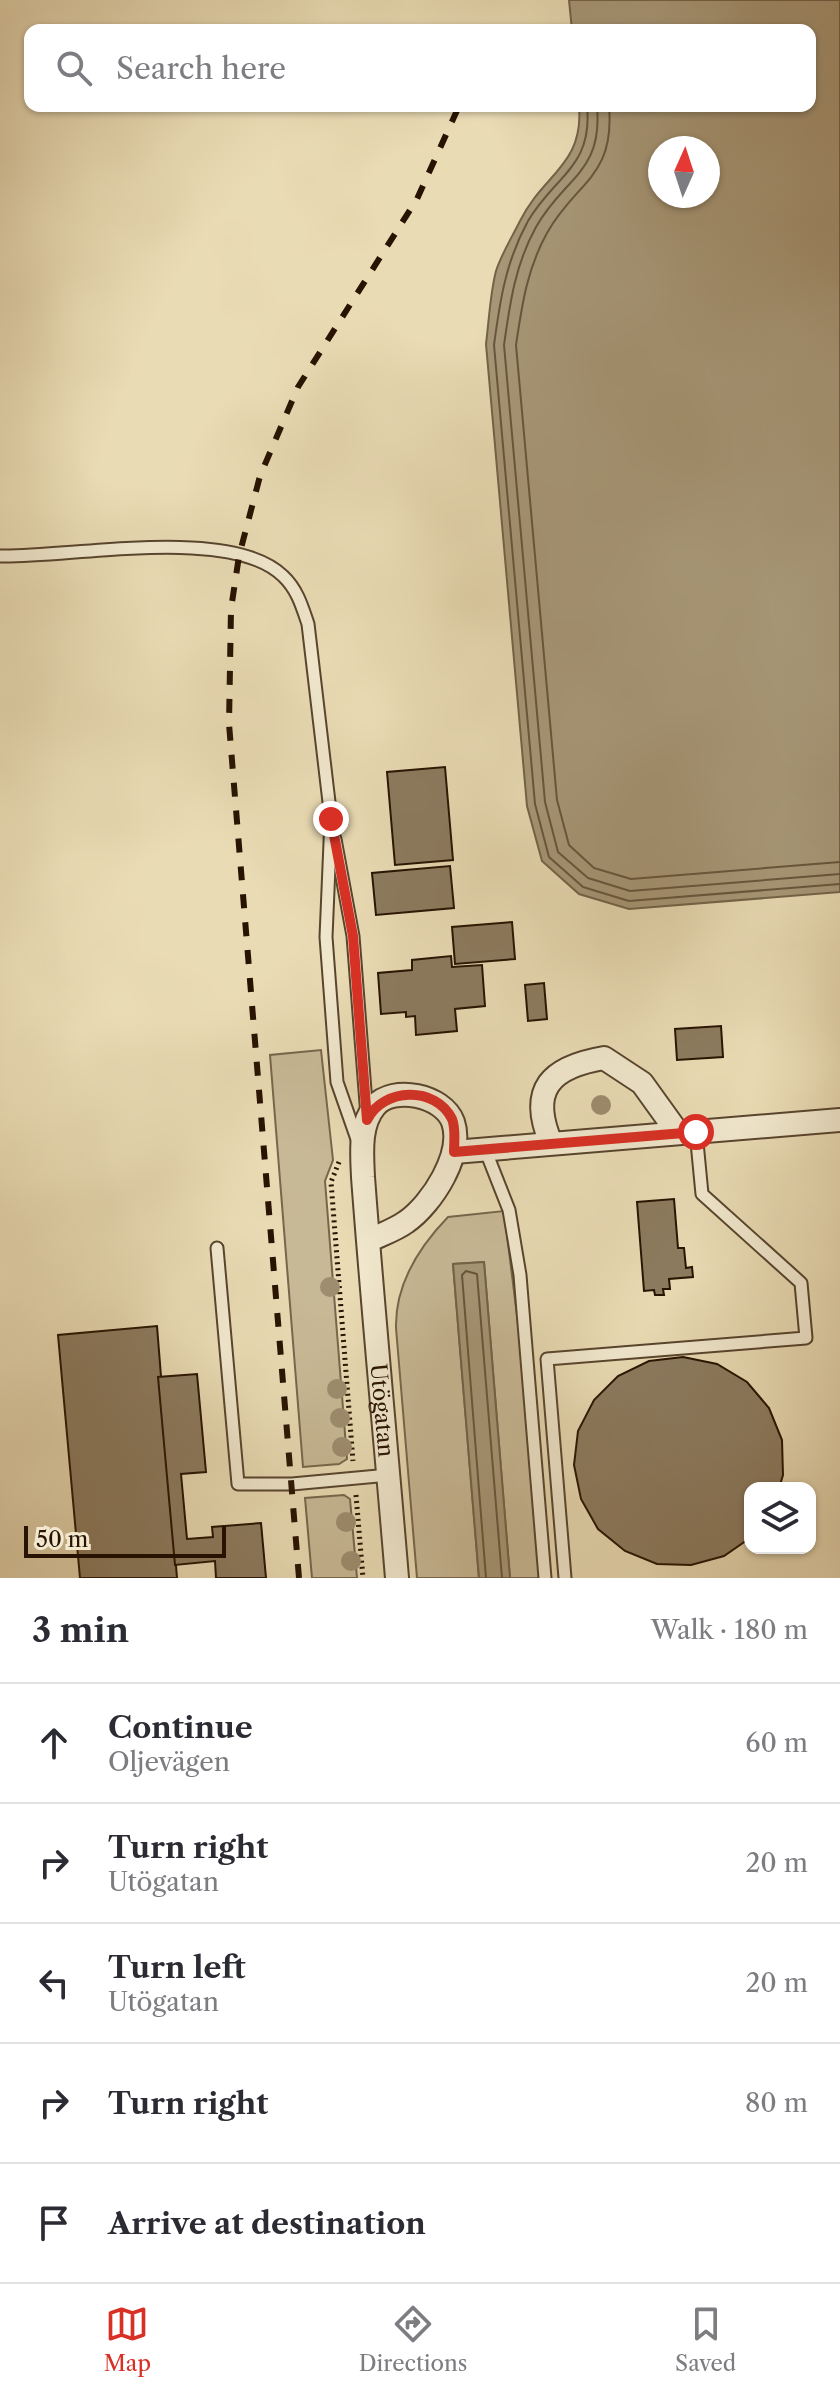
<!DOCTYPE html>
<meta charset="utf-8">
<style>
body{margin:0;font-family:"Libre Caslon Text",serif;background:#f7f7f7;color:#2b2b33}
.controls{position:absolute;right:24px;bottom:24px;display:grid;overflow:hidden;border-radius:16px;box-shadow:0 2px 6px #0004}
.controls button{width:72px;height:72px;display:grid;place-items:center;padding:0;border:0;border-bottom:2px solid #e1e1e2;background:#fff;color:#2b2b33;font:40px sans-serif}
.compass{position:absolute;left:648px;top:136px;width:72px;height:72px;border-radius:50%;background:#fff;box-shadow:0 2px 6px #0004;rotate:3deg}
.scale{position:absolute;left:24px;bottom:20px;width:202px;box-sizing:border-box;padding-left:8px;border:4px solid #281302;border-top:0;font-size:22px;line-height:28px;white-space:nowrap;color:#281302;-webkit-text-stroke:6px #f1e8ce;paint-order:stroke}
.stop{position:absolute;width:24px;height:24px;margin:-18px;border:6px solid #d93025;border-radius:50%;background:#fff}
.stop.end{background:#d93025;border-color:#fff;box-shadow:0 2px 8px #0008}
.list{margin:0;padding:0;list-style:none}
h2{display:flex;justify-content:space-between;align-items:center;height:104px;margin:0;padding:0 32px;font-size:34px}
h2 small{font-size:26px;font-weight:400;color:#7c7c81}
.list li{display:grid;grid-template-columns:52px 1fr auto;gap:24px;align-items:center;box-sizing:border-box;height:120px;padding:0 32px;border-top:2px solid #e1e1e2}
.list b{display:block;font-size:30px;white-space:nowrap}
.list p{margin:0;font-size:26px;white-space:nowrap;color:#7c7c81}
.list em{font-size:26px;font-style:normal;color:#7c7c81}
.icon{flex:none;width:44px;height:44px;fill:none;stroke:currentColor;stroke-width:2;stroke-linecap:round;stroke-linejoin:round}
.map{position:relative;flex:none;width:840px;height:1578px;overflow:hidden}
.search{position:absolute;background:#fff;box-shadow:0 2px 6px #0004;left:24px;right:24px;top:24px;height:88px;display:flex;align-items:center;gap:20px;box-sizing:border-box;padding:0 28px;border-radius:16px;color:#7c7c81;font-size:30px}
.sheet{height:704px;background:#fff}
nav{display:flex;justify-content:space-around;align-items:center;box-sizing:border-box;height:112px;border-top:2px solid #e1e1e2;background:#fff;font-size:22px;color:#7c7c81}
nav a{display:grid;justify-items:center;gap:4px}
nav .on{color:#d93025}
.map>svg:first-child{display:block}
.green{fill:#c8b996;stroke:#78664c;stroke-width:2}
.water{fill:#a79777;stroke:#746248;stroke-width:2;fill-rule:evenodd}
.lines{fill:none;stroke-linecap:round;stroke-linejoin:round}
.shore{stroke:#68553c;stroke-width:2}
.building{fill:#8c7b5f;stroke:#281302;stroke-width:2}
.service-casing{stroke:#58452e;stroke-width:15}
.minor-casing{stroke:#58452e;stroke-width:26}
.path{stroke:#281302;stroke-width:5;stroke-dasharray:2 4;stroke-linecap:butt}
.service{stroke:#f1e8ce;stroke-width:11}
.minor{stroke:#f1e8ce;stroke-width:22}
.rail{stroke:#281302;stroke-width:6;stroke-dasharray:14 14;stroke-linecap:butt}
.tree{fill:#9e8d6f}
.route{stroke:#d93025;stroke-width:10}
.labels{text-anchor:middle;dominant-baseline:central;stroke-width:6;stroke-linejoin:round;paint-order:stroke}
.street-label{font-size:22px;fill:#281302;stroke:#f1e8ce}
</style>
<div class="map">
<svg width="840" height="1578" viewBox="0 0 840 1578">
<rect width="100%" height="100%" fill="#e9dbb4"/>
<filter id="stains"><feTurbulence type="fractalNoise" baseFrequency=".0025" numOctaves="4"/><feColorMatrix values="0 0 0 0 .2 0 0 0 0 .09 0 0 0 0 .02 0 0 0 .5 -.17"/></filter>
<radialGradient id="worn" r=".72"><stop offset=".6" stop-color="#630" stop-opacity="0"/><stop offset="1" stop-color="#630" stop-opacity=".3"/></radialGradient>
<g class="green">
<polygon points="321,1050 333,1160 325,1181 347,1459 339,1464 303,1467 270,1055"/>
<path d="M504 1211 524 1372 539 1578H510L484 1262 453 1264 479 1578H417L396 1328C395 1285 419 1247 448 1217Z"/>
<polygon points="344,1495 350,1499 357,1578 312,1578 305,1498"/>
</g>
<g class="water">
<path d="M569 0H840V892L629 909 579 894 542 861 527 806 486 344C489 321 490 294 496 271 501 255 512 237 520 221 543 174 584 165 579 106H810V30H572ZM660 148H708V196H660Z"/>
<polygon points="484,1262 510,1578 479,1578 453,1264"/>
</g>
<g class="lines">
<g class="shore">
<path d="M587 106C593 167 555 175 528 221 506 261 500 300 494 345L535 804 549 857 583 887 629 901 840 884"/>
<path d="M597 106C603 173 564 177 536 227 515 265 510 303 504 345L545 802 558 852 588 878 630 891 840 874"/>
<path d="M609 106C615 178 576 181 547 233 527 269 522 305 516 345L557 800 569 845 594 868 631 879 840 862"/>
<polyline points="486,1578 462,1275 466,1271 477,1274 502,1578"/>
</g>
</g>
<g class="building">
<polygon points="445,767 453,860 395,865 387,772"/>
<polygon points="450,866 454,908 376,915 372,873"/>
<polygon points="512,922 515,959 455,964 452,927"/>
<polygon points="451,956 452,967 482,965 485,1006 455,1009 457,1031 416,1035 415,1016 406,1017 406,1012 381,1014 378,973 412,970 412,960"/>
<polygon points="544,983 547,1019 528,1021 525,985"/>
<polygon points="721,1026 723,1057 677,1060 675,1029"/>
<polygon points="674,1199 678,1248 684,1248 686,1268 692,1267 693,1277 669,1279 670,1289 663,1289 664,1295 655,1295 654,1290 644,1291 637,1202"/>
<polygon points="157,1326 177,1578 80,1578 58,1335"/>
<polygon points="683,1357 717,1364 747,1382 769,1408 782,1440 783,1475 779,1488 750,1488 750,1538 724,1556 691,1565 657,1564 625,1551 598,1529 581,1499 574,1465 578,1431 594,1400 618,1376 649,1361"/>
<polygon points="197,1374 206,1472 181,1474 187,1539 213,1537 212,1527 261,1523 266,1578 216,1578 215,1561 175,1565 158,1377"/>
</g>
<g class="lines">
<defs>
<g id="service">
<path d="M0 556C69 558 231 525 283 576 297 589 302 606 308 624L331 819 326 937 337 1082 358 1142"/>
<polyline points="335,839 353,936 367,1116"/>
<polyline points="485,1149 509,1210 520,1275 545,1578"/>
<polyline points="217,1248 238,1484 292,1484 389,1475"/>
<polyline points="565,1578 547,1359 806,1338 801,1283 702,1194 696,1132"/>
</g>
<g id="minor">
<path d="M551 1143C528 1089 551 1067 604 1058L642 1083 678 1133"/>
<polyline points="454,1152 840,1120"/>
<path id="s1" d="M368 1241C380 1235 395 1230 406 1222 432 1204 464 1154 453 1122 443 1095 393 1085 375 1106 359 1125 362 1154 363 1177 373 1311 386 1444 397 1578"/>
</g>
</defs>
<use href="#service" class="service-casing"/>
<use href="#minor" class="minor-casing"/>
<g class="path">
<polyline points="339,1162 331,1182 353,1461"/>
<polyline points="356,1495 363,1578"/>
</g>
<use href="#service" class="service"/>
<use href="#minor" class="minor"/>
<polyline class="rail" points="299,1578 229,724 231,609 239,556 260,476 298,387 417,199 459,106"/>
</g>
<g class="tree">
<circle cx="601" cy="1105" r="10"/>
<circle cx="330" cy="1287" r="10"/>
<circle cx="337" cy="1389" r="10"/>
<circle cx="340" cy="1418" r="10"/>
<circle cx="342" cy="1447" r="10"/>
<circle cx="346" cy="1522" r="10"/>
<circle cx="351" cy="1561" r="10"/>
</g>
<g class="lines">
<path class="route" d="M331 819 353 936 367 1120C383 1087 436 1086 452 1119 456 1129 454 1141 454 1152L696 1132"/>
</g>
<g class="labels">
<g class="street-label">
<text stroke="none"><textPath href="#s1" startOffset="558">Utögatan</textPath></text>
</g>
</g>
<rect width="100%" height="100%" filter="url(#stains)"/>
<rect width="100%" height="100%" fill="url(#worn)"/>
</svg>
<div class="controls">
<button><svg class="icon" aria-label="layers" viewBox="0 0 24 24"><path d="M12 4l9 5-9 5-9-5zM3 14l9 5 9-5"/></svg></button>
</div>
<svg class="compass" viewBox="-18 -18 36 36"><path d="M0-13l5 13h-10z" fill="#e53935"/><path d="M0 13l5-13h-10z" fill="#7c7c81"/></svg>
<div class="scale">50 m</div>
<div class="stop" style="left:696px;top:1132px"></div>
<div class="stop end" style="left:331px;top:819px"></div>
<div class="search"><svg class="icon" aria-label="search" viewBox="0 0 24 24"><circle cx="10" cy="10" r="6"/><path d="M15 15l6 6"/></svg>Search here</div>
</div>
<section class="sheet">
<h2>3 min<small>Walk · 180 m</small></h2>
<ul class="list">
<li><svg class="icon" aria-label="ahead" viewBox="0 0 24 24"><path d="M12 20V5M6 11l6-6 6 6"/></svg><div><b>Continue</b><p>Oljevägen</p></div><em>60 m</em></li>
<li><svg class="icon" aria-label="right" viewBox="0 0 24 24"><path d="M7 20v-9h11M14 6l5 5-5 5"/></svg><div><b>Turn right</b><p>Utögatan</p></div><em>20 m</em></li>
<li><svg class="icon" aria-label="left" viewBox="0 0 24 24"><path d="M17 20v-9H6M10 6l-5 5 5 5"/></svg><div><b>Turn left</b><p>Utögatan</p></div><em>20 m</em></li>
<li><svg class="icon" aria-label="right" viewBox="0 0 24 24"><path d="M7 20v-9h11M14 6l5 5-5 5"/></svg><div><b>Turn right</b></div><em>80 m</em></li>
<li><svg class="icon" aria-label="arrive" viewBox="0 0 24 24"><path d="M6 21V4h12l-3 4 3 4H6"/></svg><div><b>Arrive at destination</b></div></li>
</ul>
</section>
<nav>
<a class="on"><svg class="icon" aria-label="map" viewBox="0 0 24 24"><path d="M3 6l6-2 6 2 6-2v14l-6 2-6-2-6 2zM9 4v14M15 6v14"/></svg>Map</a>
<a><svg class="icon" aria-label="directions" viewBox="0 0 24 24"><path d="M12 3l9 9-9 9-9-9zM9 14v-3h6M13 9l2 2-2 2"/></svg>Directions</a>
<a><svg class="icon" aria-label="saved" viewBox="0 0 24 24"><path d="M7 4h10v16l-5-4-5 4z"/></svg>Saved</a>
</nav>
